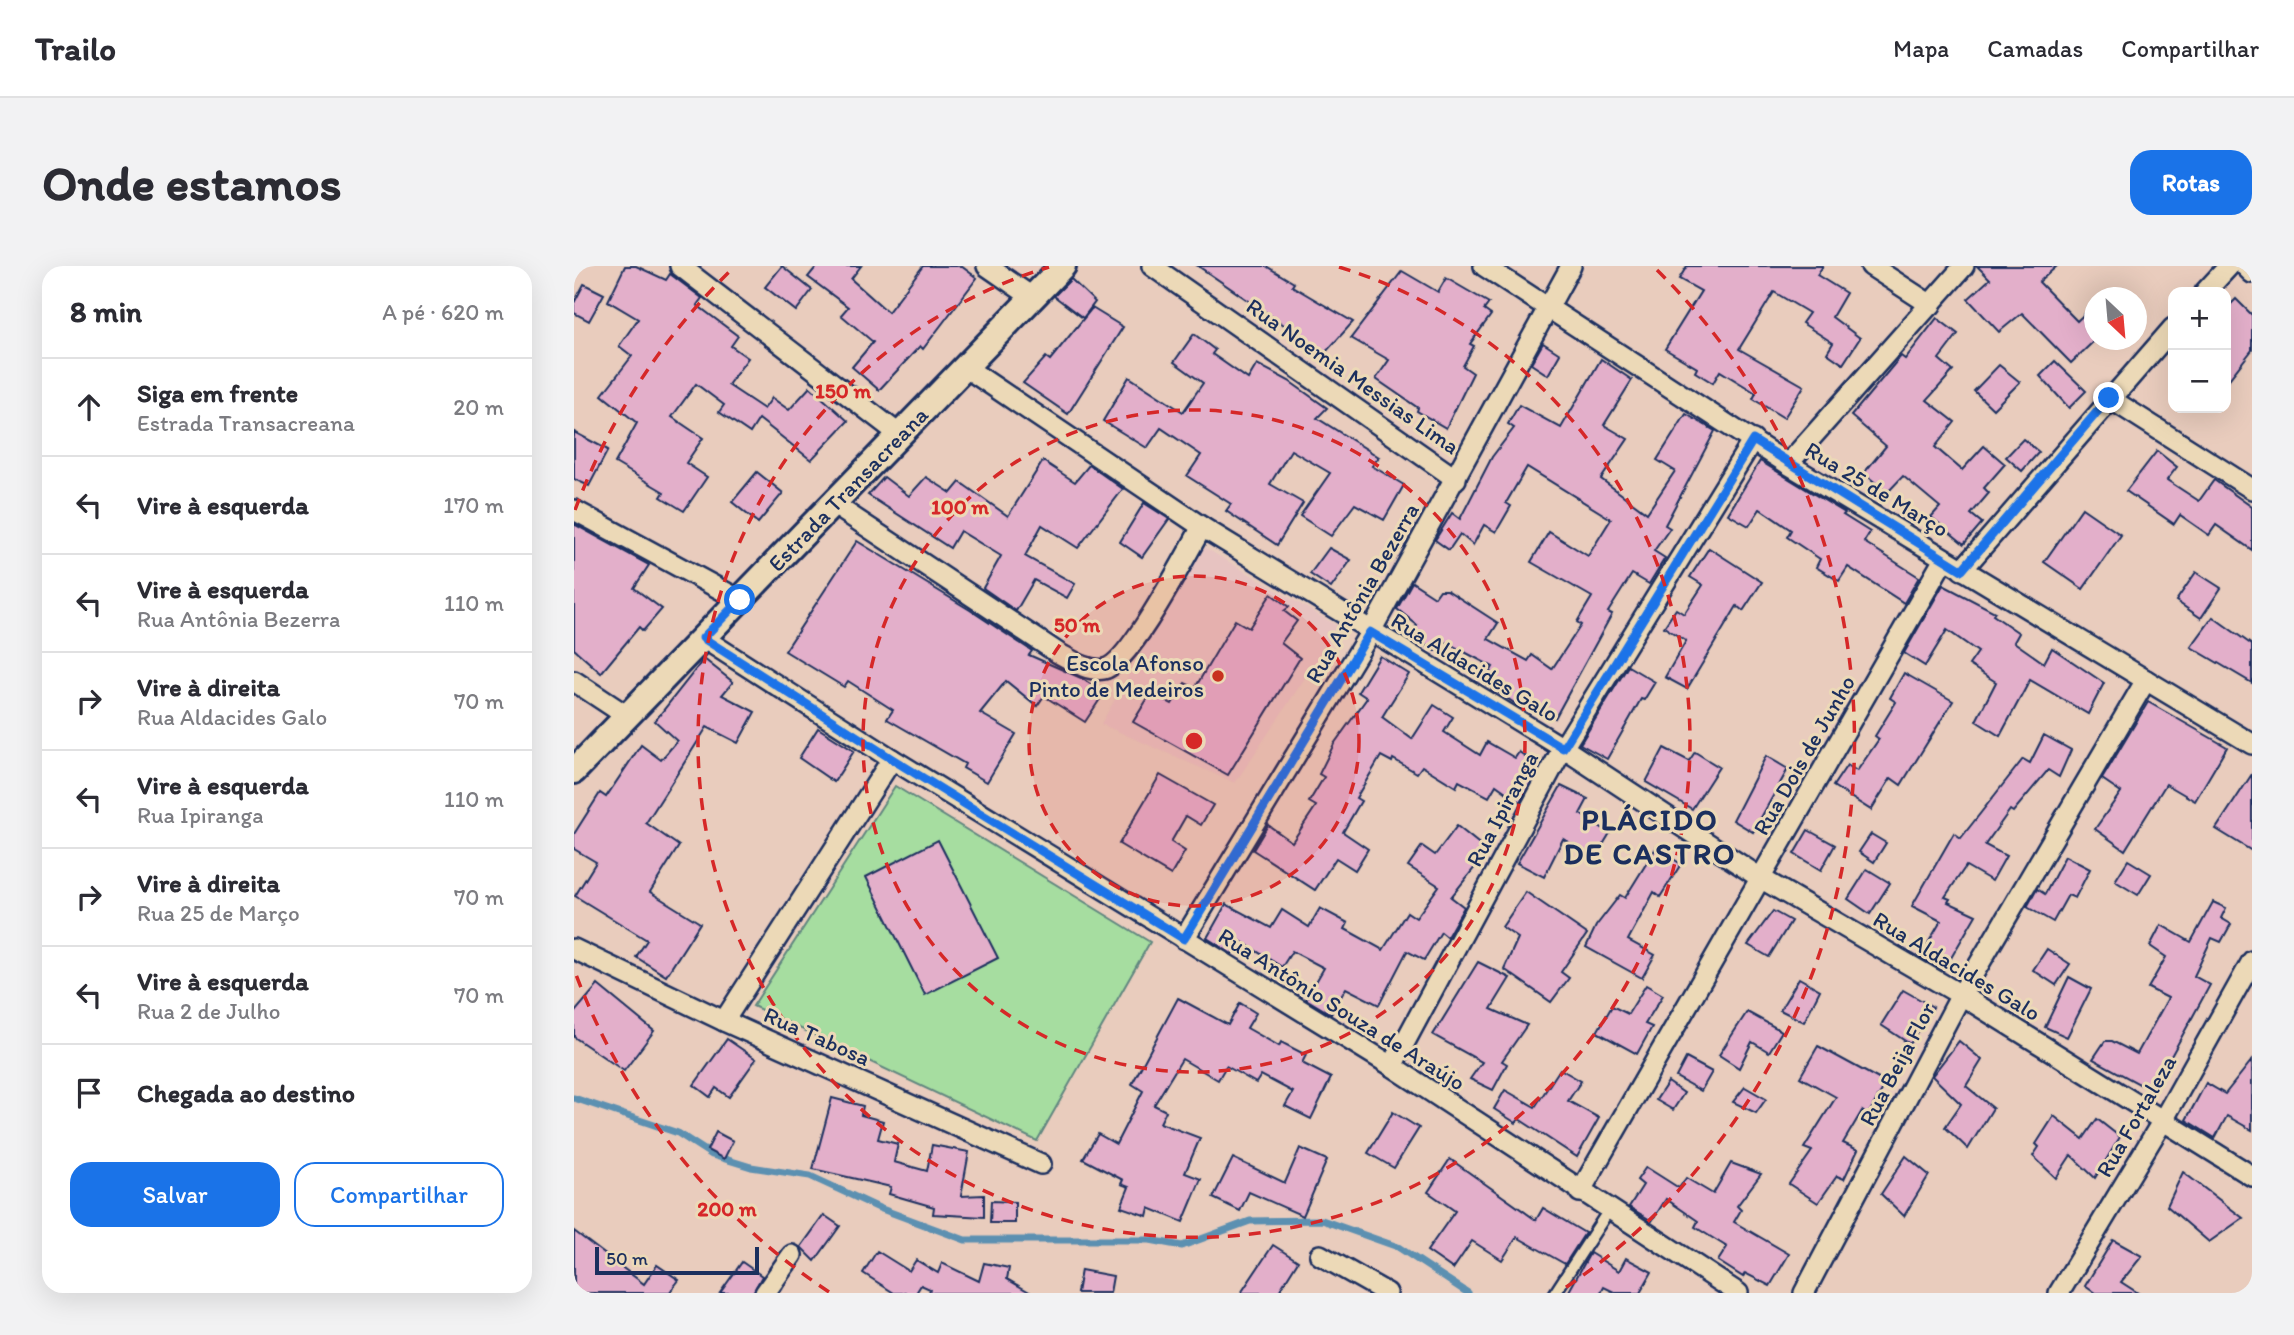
<!DOCTYPE html>
<html lang="pt">
<meta charset="utf-8">
<style>
body{margin:0;font-family:Itim,sans-serif;background:#f2f2f3;color:#2b2b33}
.controls{position:absolute;right:21px;top:21px;display:grid;overflow:hidden;border-radius:14px;box-shadow:0 7px 28px #0002}
.controls button{width:63px;height:63px;display:grid;place-items:center;padding:0;border:0;border-bottom:2px solid #e1e1e2;background:#fff;color:#2b2b33;font:35px sans-serif}
.compass{position:absolute;left:1510px;top:21px;width:63px;height:63px;border-radius:50%;background:#fff;box-shadow:0 7px 28px #0002;rotate:154deg}
.scale{position:absolute;left:21px;bottom:18px;width:164px;box-sizing:border-box;padding-left:7px;border:4px solid #1b2f5e;border-top:0;font-size:19px;line-height:24px;white-space:nowrap;color:#1b2f5e;-webkit-text-stroke:5px #ecd9b7;paint-order:stroke}
.stop{position:absolute;width:21px;height:21px;margin:-16px;border:5px solid #1a73e8;border-radius:50%;background:#fff}
.stop.end{background:#1a73e8;border-color:#fff;box-shadow:0 2px 7px #0008}
.list{margin:0;padding:0;list-style:none}
h2{display:flex;justify-content:space-between;align-items:center;height:91px;margin:0;padding:0 28px;font-size:30px}
h2 small{font-size:23px;font-weight:400;color:#7c7c81}
.list li{display:grid;grid-template-columns:46px 1fr auto;gap:21px;align-items:center;box-sizing:border-box;height:98px;padding:0 28px;border-top:2px solid #e1e1e2}
.list b{display:block;font-size:26px;white-space:nowrap}
.list p{margin:0;font-size:23px;white-space:nowrap;color:#7c7c81}
.list em{font-size:23px;font-style:normal;color:#7c7c81}
.actions{display:flex;gap:14px;padding:21px 28px}
.actions a{flex:1;padding:16px 0;border:2px solid #1a73e8;border-radius:21px;text-align:center;font-size:24px;color:#1a73e8}
.actions .main{background:#1a73e8;color:#fff}
.icon{flex:none;width:38px;height:38px;fill:none;stroke:currentColor;stroke-width:2;stroke-linecap:round;stroke-linejoin:round}
.map{position:relative;flex:none;width:1678px;height:1027px;overflow:hidden;border-radius:21px}
header{display:flex;align-items:center;gap:42px;box-sizing:border-box;height:98px;padding:0 35px;background:#fff;border-bottom:2px solid #e1e1e2}
header strong{font-size:33px}
nav{display:flex;gap:38px;margin-inline-start:auto;font-size:24px}
.intro{display:flex;align-items:center;justify-content:space-between;box-sizing:border-box;height:168px;padding:0 42px}
h1{margin:0;font-size:49px}
.button{padding:18px 32px;border-radius:21px;background:#1a73e8;color:#fff;font-size:24px;font-weight:700}
main{display:flex;gap:42px;padding:0 42px}
aside{flex:1;background:#fff;border-radius:21px;box-shadow:0 7px 28px #0002}
.map>svg:first-child{display:block}
.built{fill:#e7c3c1}
.green{fill:#a6dda0;stroke:#60867f;stroke-width:2}
.lines{fill:none;stroke-linecap:round;stroke-linejoin:round}
.stream{stroke:#5c90b1;stroke-width:7}
.building{fill:#e3afca;stroke:#1b2f5e;stroke-width:2}
.service-casing{stroke:#1b2f5e;stroke-width:15}
.minor-casing{stroke:#1b2f5e;stroke-width:24}
.tertiary-casing{stroke:#1b2f5e;stroke-width:30}
.service{stroke:#ecd9b7;stroke-width:10}
.minor{stroke:#ecd9b7;stroke-width:19}
.tertiary{stroke:#ecd9b7;stroke-width:24}
.route{stroke:#1a73e8;stroke-width:9}
.ring{fill:none;stroke:#d62828;stroke-width:3.5;stroke-dasharray:12 9}
.poi-dot{fill:#c8321e;stroke:#ecd9b7;stroke-width:2.5}
.labels{text-anchor:middle;dominant-baseline:central;stroke-width:6;stroke-linejoin:round;paint-order:stroke}
.street-label{font-size:23px;fill:#1b2f5e;stroke:#ecd9b7}
.poi-label{font-size:23px;fill:#1b2f5e;stroke:#ecd9b7;text-anchor:end}
.district-label{font-size:30px;font-weight:bold;letter-spacing:2px;fill:#1b2f5e;stroke:#ecd9b7}
.centre{fill:#d62828;stroke:#ecd9b7;stroke-width:3.5}
.ring-label{font-size:21px;text-anchor:middle;font-weight:bold;fill:#d62828;stroke:#ecd9b7;stroke-width:6;stroke-linejoin:round;paint-order:stroke}
</style>
<header>
<strong>Trailo</strong>
<nav><a>Mapa</a><a>Camadas</a><a>Compartilhar</a></nav>
</header>
<div class="intro"><h1>Onde estamos</h1><a class="button">Rotas</a></div>
<main>
<aside>
<h2>8 min<small>A pé · 620 m</small></h2>
<ul class="list">
<li><svg class="icon" aria-label="ahead" viewBox="0 0 24 24"><path d="M12 20V5M6 11l6-6 6 6"/></svg><div><b>Siga em frente</b><p>Estrada Transacreana</p></div><em>20 m</em></li>
<li><svg class="icon" aria-label="left" viewBox="0 0 24 24"><path d="M17 20v-9H6M10 6l-5 5 5 5"/></svg><div><b>Vire à esquerda</b></div><em>170 m</em></li>
<li><svg class="icon" aria-label="left" viewBox="0 0 24 24"><path d="M17 20v-9H6M10 6l-5 5 5 5"/></svg><div><b>Vire à esquerda</b><p>Rua Antônia Bezerra</p></div><em>110 m</em></li>
<li><svg class="icon" aria-label="right" viewBox="0 0 24 24"><path d="M7 20v-9h11M14 6l5 5-5 5"/></svg><div><b>Vire à direita</b><p>Rua Aldacides Galo</p></div><em>70 m</em></li>
<li><svg class="icon" aria-label="left" viewBox="0 0 24 24"><path d="M17 20v-9H6M10 6l-5 5 5 5"/></svg><div><b>Vire à esquerda</b><p>Rua Ipiranga</p></div><em>110 m</em></li>
<li><svg class="icon" aria-label="right" viewBox="0 0 24 24"><path d="M7 20v-9h11M14 6l5 5-5 5"/></svg><div><b>Vire à direita</b><p>Rua 25 de Março</p></div><em>70 m</em></li>
<li><svg class="icon" aria-label="left" viewBox="0 0 24 24"><path d="M17 20v-9H6M10 6l-5 5 5 5"/></svg><div><b>Vire à esquerda</b><p>Rua 2 de Julho</p></div><em>70 m</em></li>
<li><svg class="icon" aria-label="arrive" viewBox="0 0 24 24"><path d="M6 21V4h12l-3 4 3 4H6"/></svg><div><b>Chegada ao destino</b></div></li>
</ul>
<div class="actions"><a class="main">Salvar</a><a>Compartilhar</a></div>
</aside>
<div class="map">
<svg width="1678" height="1027" viewBox="0 0 1678 1027">
<rect width="100%" height="100%" fill="#e9ccbd"/>
<filter id="ink" filterUnits="userSpaceOnUse"><feTurbulence type="fractalNoise" baseFrequency=".0143" numOctaves="2"/><feDisplacementMap in="SourceGraphic" scale="14" xChannelSelector="R" yChannelSelector="G"/><feConvolveMatrix kernelMatrix="1 2 1 2 8 2 1 2 1" color-interpolation-filters="sRGB"/></filter>
<g filter="url(#ink)">
<polygon class="built" points="628,280 765,361 661,517 527,458"/>
<polygon class="green" points="321,520 576,676 463,875 179,740"/>
<g class="lines">
<polyline class="stream" points="0,832 104,867 138,889 177,901 236,910 305,942 391,974 576,974 608,980 676,955 748,954 824,981 894,1027"/>
</g>
<g class="building">
<polygon points="51,0 62,0 92,14 96,8 128,32 123,39 164,70 157,80 174,92 154,119 190,143 198,132 215,144 236,121 274,155 237,194 185,153 176,167 145,146 150,139 122,118 98,151 129,172 112,197 133,211 110,245 87,231 90,226 41,197 63,157 28,129 58,90 45,80 64,53 34,35"/>
<polygon points="208,0 238,24 222,45 191,21"/>
<polygon points="243,0 287,0 277,13 314,46 349,0 387,0 403,12 349,83 346,80 305,124 278,101 299,76 267,49 274,41 234,11"/>
<polygon points="624,0 692,0 720,17 718,20 779,56 751,87"/>
<polygon points="1113,0 1249,0 1243,9 1272,27 1258,51 1286,72 1269,98 1253,87 1259,77 1228,57 1235,47 1200,26 1165,83 1230,120 1210,152 1179,133 1182,127 1146,105 1139,117 1121,106 1123,102 1091,83 1127,25 1105,13"/>
<polygon points="1403,0 1483,0 1465,16 1503,55 1521,38 1521,74 1497,97 1448,47 1425,66 1394,33 1416,13"/>
<polygon points="828,5 864,26 872,12 915,37 910,44 917,49 896,78 900,80 889,100 899,107 872,162 843,145 844,142 802,113 815,94 777,72"/>
<polygon points="497,13 521,36 509,52 480,30"/>
<polygon points="10,18 30,28 15,55 0,47 0,37"/>
<polygon points="1662,33 1678,49 1678,84 1652,117 1652,43"/>
<polygon points="518,42 549,61 494,148 449,117 472,91 476,94"/>
<polygon points="1363,52 1384,68 1365,93 1379,105 1353,134 1381,156 1361,181 1388,204 1410,180 1431,198 1410,222 1415,227 1397,248 1408,257 1390,278 1357,251 1366,241 1329,210 1313,227 1290,207 1312,180 1277,150 1327,90 1331,93"/>
<polygon points="620,68 641,84 638,88 674,113 683,98 715,115 753,142 743,152 805,191 798,200 830,219 810,254 781,238 757,270 726,250 756,207 717,184 696,218 729,237 703,279 652,245 657,238 613,210 627,189 587,162 573,182 529,155 555,111 609,146 629,117 600,96"/>
<polygon points="969,77 986,88 974,109 957,98"/>
<polygon points="1027,93 1058,114 1030,159 1054,173 1027,213 1073,247 1101,205 1083,194 1112,148 1141,165 1091,259 1096,262 1080,285 1091,292 1075,318 1058,308 1034,346 1038,348 981,452 952,435 948,442 910,417 919,401 868,374 861,385 836,369 843,359 823,343 838,316 861,331 866,324 873,324 924,357 914,373 954,395 958,389 978,403 1007,359 1003,356 1018,331 957,296 975,266 1014,290 1037,253 953,201 932,237 937,240 922,266 910,259 899,279 886,268 875,284 861,274 878,247 886,253 918,191 940,162 934,158 945,139 987,162"/>
<polygon points="1481,95 1512,125 1495,142 1466,110"/>
<polygon points="1425,99 1446,116 1419,143 1400,125"/>
<polygon points="0,166 34,184 15,220 0,213"/>
<polygon points="1449,173 1465,186 1448,205 1432,191"/>
<polygon points="1583,185 1603,201 1593,214 1625,235 1640,214 1678,241 1678,284 1642,259 1635,269 1606,249 1600,258 1552,225"/>
<polygon points="469,195 501,216 515,199 549,223 504,282 468,259 451,290 501,318 493,332 460,314 442,345 409,322 427,290 386,265 376,282 294,229 310,211 335,230 352,211 377,227 386,216 434,250"/>
<polygon points="1186,195 1271,247 1269,249 1296,266 1290,276 1345,311 1330,337 1274,301 1265,315 1242,301 1246,293 1213,271 1217,264 1186,243 1175,260 1154,248"/>
<polygon points="183,206 209,227 184,257 158,236"/>
<polygon points="570,237 595,253 568,291 546,276"/>
<polygon points="1508,242 1547,269 1509,323 1470,296"/>
<polygon points="0,258 75,299 60,322 88,343 69,365 65,361 27,407 0,383"/>
<polygon points="283,275 396,344 458,385 455,389 507,412 530,427 511,456 470,430 463,440 432,415 406,447 442,468 413,516 389,502 391,498 313,453 319,444 274,415 270,421 211,385"/>
<polygon points="755,282 777,294 757,322 736,308"/>
<polygon points="1135,282 1188,316 1169,345 1163,340 1113,423 1091,411 1112,375 1090,361 1102,343 1110,348 1129,319 1116,311"/>
<polygon points="1622,306 1647,322 1627,352 1602,335"/>
<polygon points="1369,319 1421,346 1419,349 1445,367 1440,376 1470,397 1478,382 1530,417 1514,448 1456,414 1426,470 1402,455 1422,416 1395,399 1404,386 1373,364 1351,400 1330,387"/>
<polygon points="697,328 715,341 710,345 723,355 707,377 726,392 654,509 559,456 577,427 598,438 611,417 621,422 661,354 675,362"/>
<polygon points="1639,351 1678,379 1678,417 1617,381"/>
<polygon points="806,390 835,408 808,451 838,473 860,439 879,451 870,466 906,489 913,476 941,492 945,486 966,500 946,536 922,519 915,531 885,515 882,521 848,500 843,507 819,493 818,496 807,490 782,532 787,535 769,566 794,583 781,604 762,592 741,624 679,584 694,559 718,576 742,540 735,536 750,511 745,508 760,478 793,432 784,426"/>
<polygon points="130,393 159,416 148,429 181,446 164,477 133,461 72,557 105,580 76,626 126,657 92,710 62,691 73,674 1,630 22,596 0,583 0,568 26,527 32,531 67,479 87,494 103,475 81,455"/>
<polygon points="1054,400 1081,416 1070,434 1067,433 1033,493 1006,478"/>
<polygon points="1330,407 1379,435 1327,519 1317,512 1297,544 1259,520 1273,499 1283,505 1305,473 1301,470 1322,436 1316,432"/>
<polygon points="1574,436 1653,481 1621,535 1592,518 1551,584 1521,563 1547,526 1528,513"/>
<polygon points="244,462 280,485 260,516 225,492"/>
<polygon points="1470,469 1497,484 1485,511 1474,504 1439,546 1436,544 1411,579 1432,590 1418,615 1392,600 1371,631 1376,633 1374,636 1402,649 1370,704 1346,691 1367,655 1338,640 1380,567 1387,572 1449,493 1456,497"/>
<polygon points="1090,482 1115,495 1121,486 1145,501 1118,543 1072,516"/>
<polygon points="1192,490 1214,503 1179,566 1159,554"/>
<polygon points="1678,508 1678,585 1642,563"/>
<polygon points="586,509 639,539 627,559 612,550 597,576 611,585 597,609 545,578"/>
<polygon points="987,520 1014,533 1006,548 1036,567 1021,592 989,573 970,611 943,597"/>
<polygon points="883,560 914,585 877,631 890,641 873,671 867,666 850,694 833,685 805,739 772,722 757,748 732,733 750,702 718,685 708,701 666,675 658,688 633,672 652,638 697,662 708,644 735,661 746,642 774,657 771,663 809,684 833,646 842,652 865,620 834,600 848,580 861,589"/>
<polygon points="1234,564 1261,579 1247,604 1220,588"/>
<polygon points="1297,568 1312,577 1300,596 1285,586"/>
<polygon points="364,574 424,692 351,729 292,611"/>
<polygon points="1082,582 1107,598 1086,631 1080,626 1054,674 1081,689 1068,712 1012,681 1022,660 1046,629 1051,632"/>
<polygon points="1491,590 1516,603 1501,632 1494,629 1479,656 1453,641 1463,623 1471,628"/>
<polygon points="1554,594 1577,608 1564,629 1541,615"/>
<polygon points="1293,603 1316,617 1296,648 1274,633"/>
<polygon points="952,626 1013,668 987,706 995,712 977,736 930,703 944,672 928,661"/>
<polygon points="1639,636 1652,642 1647,652 1657,658 1647,676 1638,672 1620,710 1636,719 1578,825 1519,793 1531,775 1538,775 1563,788 1594,732 1574,722 1592,691 1576,680 1587,659 1617,676"/>
<polygon points="1199,645 1217,655 1195,691 1174,679"/>
<polygon points="1473,683 1496,698 1482,719 1459,704"/>
<polygon points="904,696 936,712 917,743 953,759 928,795 933,798 919,824 896,813 908,796 859,769"/>
<polygon points="1495,711 1517,723 1493,771 1471,761"/>
<polygon points="1225,712 1246,724 1230,756 1206,744"/>
<polygon points="24,719 80,765 50,805 0,771 0,747"/>
<polygon points="1072,719 1089,729 1071,758 1078,761 1063,788 1023,766 1038,740 1054,748"/>
<polygon points="1329,724 1359,741 1336,778 1307,759"/>
<polygon points="604,732 654,759 666,737 682,747 673,762 705,780 707,776 732,789 728,797 757,812 737,853 711,840 719,826 687,809 682,817 652,800 644,814 608,793 580,839 592,845 586,857 626,872 611,907 627,913 609,956 575,942 573,950 547,941 555,921 547,918 549,914 509,893 524,868 542,878 569,825 558,818"/>
<polygon points="1173,746 1208,765 1195,786 1178,776 1165,802 1145,789"/>
<polygon points="153,773 182,793 155,831 142,822 136,831 120,819"/>
<polygon points="1385,775 1408,794 1392,820 1419,842 1394,883 1371,861 1387,838 1358,810"/>
<polygon points="1244,780 1312,817 1294,849 1288,845 1269,877 1284,884 1270,913 1263,910 1244,937 1215,918 1238,885 1230,882 1262,831 1226,811"/>
<polygon points="1112,792 1138,806 1127,825 1102,811"/>
<polygon points="1678,794 1678,864 1653,850 1641,872 1612,854 1632,817 1651,828"/>
<polygon points="986,803 1007,815 994,835 1025,852 1003,891 945,853 942,857 920,843 931,824 961,841"/>
<polygon points="1094,816 1110,827 1099,844 1082,834"/>
<polygon points="1171,821 1192,833 1182,847 1159,836"/>
<polygon points="258,832 289,840 287,849 309,855 304,873 324,878 320,896 353,905 358,879 395,886 387,930 410,929 410,951 359,948 360,941 315,928 317,921 239,903"/>
<polygon points="819,846 845,862 820,902 794,887"/>
<polygon points="1480,850 1509,873 1523,853 1546,871 1521,912 1497,889 1482,912 1459,890 1465,881 1462,878"/>
<polygon points="142,866 159,875 150,893 133,884"/>
<polygon points="726,882 753,894 729,950 675,926 666,945 639,932 659,892 711,917"/>
<polygon points="1332,890 1355,909 1330,950 1307,928"/>
<polygon points="876,893 962,954 969,942 1011,967 991,998 943,971 928,994 898,975 879,1003 853,985 881,945 854,926"/>
<polygon points="1157,897 1187,908 1163,940 1167,944 1160,956 1215,988 1196,1020 1171,1007 1169,1011 1144,995 1153,981 1121,961 1124,955 1092,933 1078,955 1055,941 1069,919 1063,914 1072,901 1105,922 1112,912 1139,928"/>
<polygon points="1609,906 1669,952 1635,976 1593,940"/>
<polygon points="417,935 441,936 441,957 416,957"/>
<polygon points="250,949 266,960 241,995 227,981"/>
<polygon points="0,965 70,1018 83,999 105,1014 95,1027 0,1027"/>
<polygon points="1539,974 1568,990 1547,1016 1564,1027 1521,1027 1511,1020"/>
<polygon points="699,979 724,995 704,1027 667,1027"/>
<polygon points="303,985 335,1005 342,994 364,1007 368,997 405,1015 410,997 435,1002 433,1013 457,1027 355,1027 356,1023 347,1019 342,1027 320,1027 289,1007"/>
<polygon points="1016,987 1045,1005 1052,992 1078,1006 1066,1027 1042,1027 1030,1021 1027,1027 994,1027"/>
<polygon points="168,996 188,1010 179,1027 146,1027"/>
<polygon points="507,1004 539,1010 536,1027 503,1027"/>
</g>
<g class="lines">
<defs>
<polyline id="service" points="981,1027 1035,944"/>
<g id="minor">
<polyline points="106,0 326,169"/>
<polyline points="413,0 458,31"/>
<polyline points="578,0 882,213"/>
<polyline points="910,0 1214,198 1678,478"/>
<polyline points="1297,0 1357,39"/>
<polyline points="1671,0 1678,7"/>
<polyline points="1631,26 1655,0"/>
<polyline points="391,101 628,261 989,482 1188,613 1387,729 1678,910"/>
<polyline points="1535,132 1678,223"/>
<polyline points="1214,198 1390,0"/>
<path d="M259 238 484 387C497 394 514 406 530 403 556 398 613 287 628 261"/>
<polyline points="0,244 166,334"/>
<polyline points="1388,304 1599,62"/>
<polyline points="129,372 318,493 818,800 1164,1027"/>
<polyline points="0,415 53,450"/>
<polyline points="610,673 796,367 997,0"/>
<polyline points="0,683 150,755 467,898"/>
<polyline points="150,755 318,493"/>
<polyline points="818,800 989,482 1179,174"/>
<polyline points="1006,926 1370,293"/>
<polyline points="746,989 813,1027"/>
<polyline points="191,1027 218,989"/>
<polyline points="1230,1027 1387,729 1572,414"/>
<polyline points="1485,1027 1588,856 1678,695"/>
</g>
<polyline id="tertiary" points="0,505 489,0"/>
</defs>
<use href="#service" class="service-casing"/>
<use href="#minor" class="minor-casing"/>
<use href="#tertiary" class="tertiary-casing"/>
<use href="#service" class="service"/>
<use href="#minor" class="minor"/>
<use href="#tertiary" class="tertiary"/>
</g>
</g>
<g class="lines" filter="url(#ink)">
<polyline class="route" points="166,334 129,372 318,493 610,673 796,366 989,482 1179,174 1388,304 1535,132"/>
</g>
<circle cx="620" cy="475" r="165" fill="#d62828" fill-opacity=".12"/>
<g class="ring">
<circle cx="620" cy="475" r="165"/>
<circle cx="620" cy="475" r="331"/>
<path d="M765 1A496 496 0 1 1 475 1"/>
<path d="M255 1026A661 661 0 0 1 1 706M1 244A661 661 0 0 1 157 4M1083 4A661 661 0 0 1 985 1026"/>
</g>
<circle class="poi-dot" cx="644" cy="410" r="7"/>
<g class="labels">
<g class="street-label">
<text transform="translate(779 110) rotate(35)">Rua Noemia Messias Lima</text>
<text transform="translate(274 223) rotate(-46)">Estrada Transacreana</text>
<text transform="translate(1303 223) rotate(31)">Rua 25 de Março</text>
<text transform="translate(788 327) rotate(-60)">Rua Antônia Bezerra</text>
<text transform="translate(901 401) rotate(31)">Rua Aldacides Galo</text>
<text transform="translate(1230 489) rotate(-60)">Rua Dois de Junho</text>
<text transform="translate(928 543) rotate(-62)">Rua Ipiranga</text>
<text transform="translate(1383 700) rotate(31)">Rua Aldacides Galo</text>
<text transform="translate(768 743) rotate(32)">Rua Antônio Souza de Araújo</text>
<text transform="translate(243 770) rotate(24)">Rua Tabosa</text>
<text transform="translate(1323 798) rotate(-62)">Rua Beija Flor</text>
<text transform="translate(1562 850) rotate(-60)">Rua Fortaleza</text>
</g>
<g class="poi-label">
<text x="630" y="397">Escola Afonso<tspan x="630" dy="26">Pinto de Medeiros</tspan></text>
</g>
<g class="district-label">
<text x="1076" y="553">PLÁCIDO<tspan x="1076" dy="34">DE CASTRO</tspan></text>
</g>
</g>
<circle cx="620" cy="475" r="10" class="centre"/>
<g class="ring-label">
<text x="269" y="132">150 m</text>
<text x="386" y="248">100 m</text>
<text x="503" y="366">50 m</text>
<text x="153" y="950">200 m</text>
</g>
</svg>
<div class="controls">
<button>+</button>
<button>−</button>
</div>
<svg class="compass" viewBox="-18 -18 36 36"><path d="M0-13l5 13h-10z" fill="#e53935"/><path d="M0 13l5-13h-10z" fill="#7c7c81"/></svg>
<div class="scale">50 m</div>
<div class="stop" style="left:166px;top:334px"></div>
<div class="stop end" style="left:1535px;top:132px"></div>
</div>
</main>
